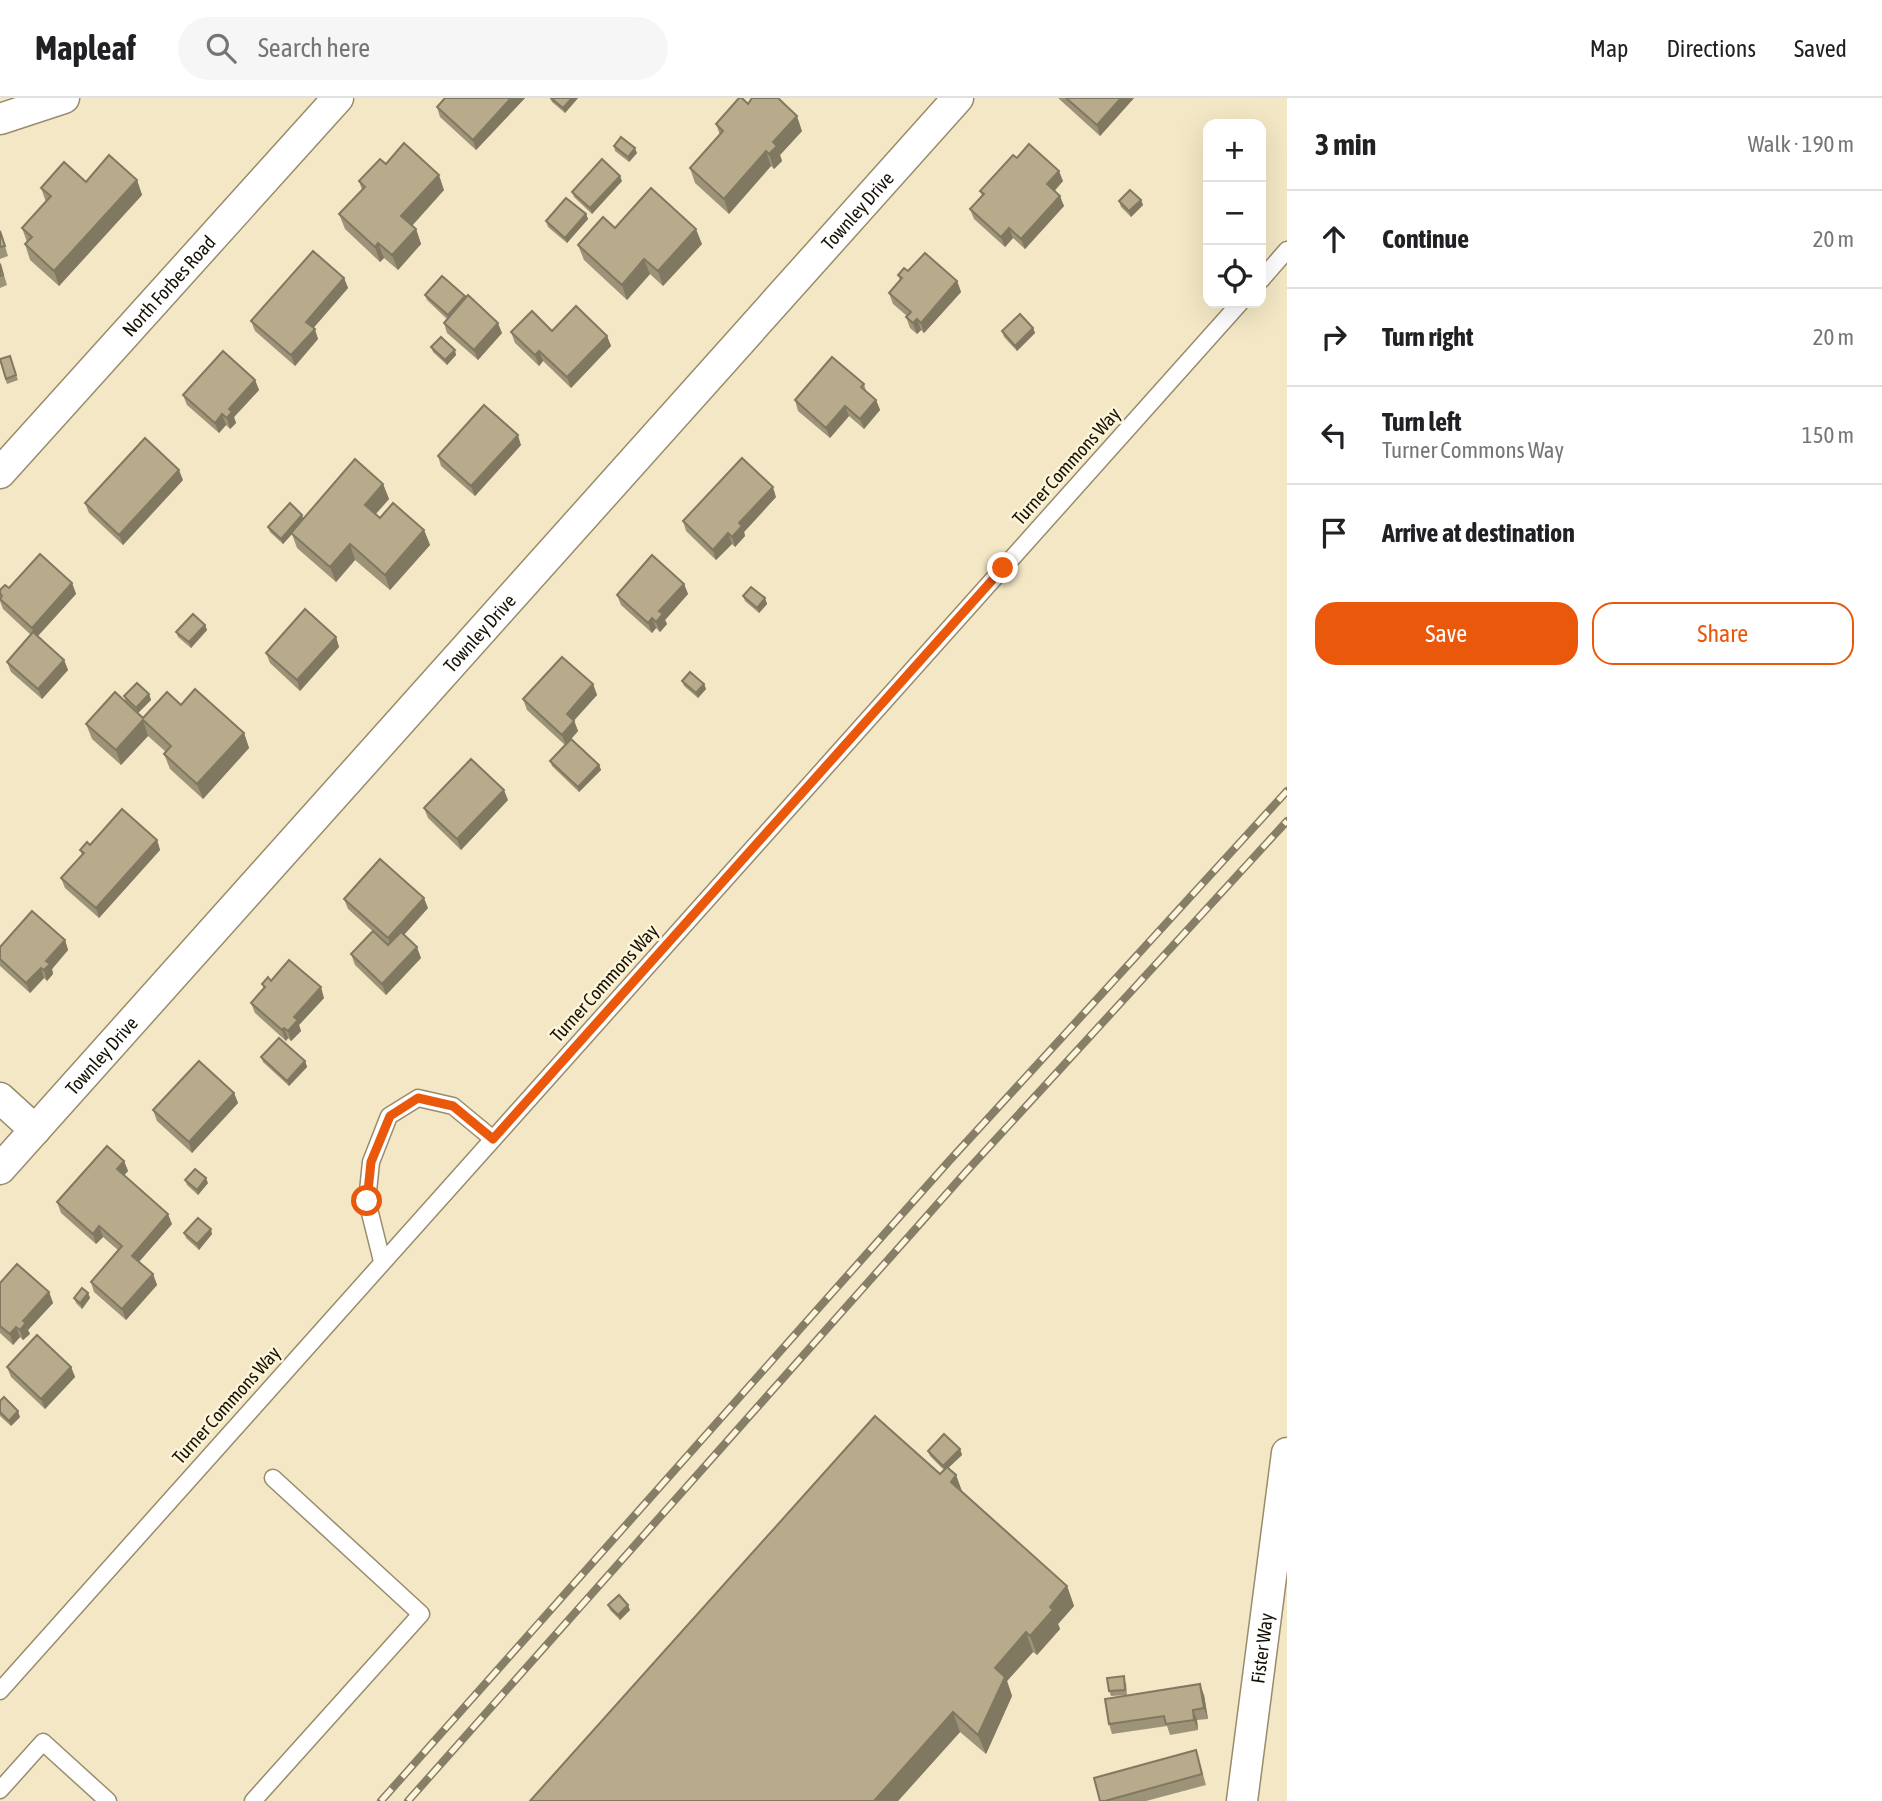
<!DOCTYPE html>
<meta charset="utf-8">
<style>
body{margin:0;font-family:"Asap Condensed",sans-serif;background:#f6f6f6;color:#202124}
.controls{position:absolute;right:21px;top:21px;display:grid;overflow:hidden;border-radius:14px;box-shadow:0 7px 28px #0002}
.controls button{width:63px;height:63px;display:grid;place-items:center;padding:0;border:0;border-bottom:2px solid #e0e0e0;background:#fff;color:#202124;font:35px sans-serif}
.stop{position:absolute;width:21px;height:21px;margin:-16px;border:5px solid #ea580c;border-radius:50%;background:#fff}
.stop.end{background:#ea580c;border-color:#fff;box-shadow:0 2px 7px #0008}
.list{margin:0;padding:0;list-style:none}
h2{display:flex;justify-content:space-between;align-items:center;height:91px;margin:0;padding:0 28px;font-size:30px}
h2 small{font-size:23px;font-weight:400;color:#757577}
.list li{display:grid;grid-template-columns:46px 1fr auto;gap:21px;align-items:center;box-sizing:border-box;height:98px;padding:0 28px;border-top:2px solid #e0e0e0}
.list b{display:block;font-size:26px;white-space:nowrap}
.list p{margin:0;font-size:23px;white-space:nowrap;color:#757577}
.list em{font-size:23px;font-style:normal;color:#757577}
.actions{display:flex;gap:14px;padding:21px 28px}
.actions a{flex:1;padding:16px 0;border:2px solid #ea580c;border-radius:21px;text-align:center;font-size:24px;color:#ea580c}
.actions .main{background:#ea580c;color:#fff}
.icon{flex:none;width:38px;height:38px;fill:none;stroke:currentColor;stroke-width:2;stroke-linecap:round;stroke-linejoin:round}
.map{position:relative;flex:none;width:1287px;height:1703px;overflow:hidden}
header{display:flex;align-items:center;gap:42px;box-sizing:border-box;height:98px;padding:0 35px;background:#fff;border-bottom:2px solid #e0e0e0}
header strong{font-size:33px}
nav{display:flex;gap:38px;margin-inline-start:auto;font-size:24px}
.search{width:490px;height:63px;background:#f6f6f6;display:flex;align-items:center;gap:18px;box-sizing:border-box;padding:0 24px;border-radius:38px;color:#757577;font-size:26px}
main{display:flex}
aside{flex:1;background:#fff}
.map>svg:first-child{display:block}
.lines{fill:none;stroke-linecap:round;stroke-linejoin:round}
.lane-casing{stroke:#988c6c;stroke-width:19}
.street-casing{stroke:#988c6c;stroke-width:33}
.lane{stroke:#fff;stroke-width:16}
.street{stroke:#fff;stroke-width:30}
.rail-casing{stroke:#867e67;stroke-width:8}
.rail{stroke:#fef4d9;stroke-width:5;stroke-dasharray:16;stroke-linecap:butt}
.wall{fill:#9d9378}
.shaded-wall{fill:#807861}
.building{fill:#b7ab8b;stroke:#807861;stroke-width:2}
.route{stroke:#ea580c;stroke-width:9}
.labels{text-anchor:middle;dominant-baseline:central;stroke-width:5;stroke-linejoin:round;paint-order:stroke}
.street-label{font-size:19px;fill:#161206;stroke:#fef4d9}
</style>
<header>
<strong>Mapleaf</strong>
<div class="search"><svg class="icon" aria-label="search" viewBox="0 0 24 24"><circle cx="10" cy="10" r="6"/><path d="M15 15l6 6"/></svg>Search here</div>
<nav><a>Map</a><a>Directions</a><a>Saved</a></nav>
</header>
<main>
<div class="map">
<svg width="1287" height="1703" viewBox="0 0 1287 1703">
<rect width="100%" height="100%" fill="#f3e7c5"/>
<g class="lines">
<defs>
<g id="lane">
<polyline points="1261,182 1287,152"/>
<polyline points="382,1163 367,1103 371,1064 389,1018 418,1000 453,1008 493,1041"/>
<polyline points="0,1593 1240,205"/>
<polyline points="0,1692 43,1644 108,1703"/>
<polyline points="253,1703 421,1516 273,1380"/>
</g>
<g id="street">
<polyline points="0,21 64,0"/>
<path id="s1" d="M0 375 338 0"/>
<polyline points="0,1000 35,1032"/>
<path id="s2" d="M0 1071 958 0"/>
<path id="s3" d="M1242 1703 1287 1355"/>
</g>
</defs>
<use href="#lane" class="lane-casing"/>
<use href="#street" class="street-casing"/>
<use href="#lane" class="lane"/>
<use href="#street" class="street"/>
<defs>
<g id="rail">
<polyline points="381,1703 950,1062 1287,693"/>
<polyline points="408,1703 965,1075 1287,723"/>
</g>
</defs>
<use href="#rail" class="rail-casing"/>
<use href="#rail" class="rail"/>
</g>
<g class="wall">
<polygon points="445,0 525,0 476,52 440,19 437,9"/>
<polygon points="550,0 578,0 565,15 552,4"/>
<polygon points="1058,0 1134,0 1100,38"/>
<polygon points="748,6 802,33 780,57 782,63 774,71 771,68 729,116 695,85 690,70 720,37 716,26"/>
<polygon points="614,48 637,55 629,64 615,53"/>
<polygon points="1017,60 1063,83 1054,93 1064,108 1025,151 1013,140 1005,149 974,121 970,111 982,98 980,93"/>
<polygon points="386,66 444,92 412,128 416,131 421,146 398,172 384,160 380,164 345,131 339,116 362,92 359,83"/>
<polygon points="137,82 142,97 59,188 30,162 25,146 27,144 22,130 46,104 41,90 86,84"/>
<polygon points="622,83 592,116 574,99 572,94"/>
<polygon points="1141,102 1143,107 1131,119 1121,109 1119,103"/>
<polygon points="586,116 588,121 567,145 548,129 546,123"/>
<polygon points="615,130 702,146 663,188 650,176 627,202 584,162 578,147"/>
<polygon points="0,132 8,158 0,161"/>
<polygon points="0,164 7,187 0,190"/>
<polygon points="908,173 957,183 961,194 924,235 921,232 917,236 910,230 906,219 907,218 893,206 889,195 900,182 898,177"/>
<polygon points="344,180 348,190 313,230 318,241 295,268 255,233 251,223"/>
<polygon points="425,197 465,200 502,235 478,262 447,235 444,225 447,221 427,202"/>
<polygon points="1033,230 1035,235 1017,253 1004,239 1002,233"/>
<polygon points="552,233 607,238 611,248 571,290 543,263 539,268 515,245 511,234"/>
<polygon points="431,249 456,257 447,267 433,254"/>
<polygon points="10,258 18,282 7,286 0,263"/>
<polygon points="255,282 259,292 234,319 236,325 230,331 226,327 219,335 187,307 183,297"/>
<polygon points="864,286 866,293 876,302 880,312 864,331 849,318 830,340 798,313 795,302"/>
<polygon points="521,347 475,398 441,368 438,358"/>
<polygon points="183,382 123,447 89,415 85,405"/>
<polygon points="383,386 389,401 376,416 380,420 424,432 430,447 390,492 355,462 336,484 297,450 292,436 283,446 270,434 268,429 304,420"/>
<polygon points="776,399 744,434 745,438 735,449 732,446 716,462 686,433 683,423"/>
<polygon points="72,485 76,496 38,538 64,562 68,572 42,601 11,574 7,564 31,537 3,511 0,503 0,492 9,490"/>
<polygon points="684,486 688,496 665,522 667,526 660,534 656,530 652,535 621,507 617,497"/>
<polygon points="743,498 765,500 767,506 759,515 745,503"/>
<polygon points="205,527 207,532 191,550 178,539 176,534"/>
<polygon points="336,539 339,549 300,593 270,565 266,555"/>
<polygon points="682,583 704,586 706,591 698,600 684,588"/>
<polygon points="593,586 597,597 574,622 578,633 571,641 599,667 601,672 579,694 552,668 550,663 565,647 527,612 523,601"/>
<polygon points="149,596 151,602 138,615 126,604 124,598"/>
<polygon points="181,607 244,635 249,650 203,701 170,671 164,656 166,654 148,638 121,667 92,641 86,626 143,620"/>
<polygon points="508,702 461,752 428,720 424,710"/>
<polygon points="157,742 160,752 99,820 65,790 61,780 82,757 80,752"/>
<polygon points="344,801 428,810 404,837 421,860 386,897 355,867 351,856 388,847 348,811"/>
<polygon points="65,842 68,852 52,871 53,876 47,883 44,880 30,895 0,868 0,849"/>
<polygon points="271,883 324,900 299,927 301,933 291,943 288,940 286,943 255,915 251,905 264,891 262,886"/>
<polygon points="261,959 305,963 307,969 289,988 263,964"/>
<polygon points="234,995 238,1005 192,1055 157,1023 153,1012"/>
<polygon points="124,1063 128,1073 124,1077 172,1126 139,1164 153,1176 157,1187 126,1222 94,1194 91,1184 118,1152 103,1139 96,1146 61,1115 57,1104"/>
<polygon points="185,1082 208,1085 198,1097 187,1087"/>
<polygon points="184,1135 212,1136 199,1152 186,1140"/>
<polygon points="0,1185 49,1194 53,1205 28,1232 30,1236 23,1242 20,1239 13,1247 0,1235"/>
<polygon points="88,1195 90,1200 82,1211 76,1205 74,1200"/>
<polygon points="7,1269 71,1269 75,1279 45,1311 11,1279"/>
<polygon points="0,1303 20,1319 11,1328 0,1318"/>
<polygon points="960,1351 962,1357 948,1370 956,1377 962,1394 1067,1488 1074,1508 1058,1526 1060,1531 1037,1557 1033,1554 1007,1583 1012,1598 986,1656 960,1634 898,1703 940,1376 944,1372 930,1358 928,1353"/>
<polygon points="608,1507 630,1512 620,1522 610,1512"/>
<polygon points="1126,1584 1127,1597 1111,1598 1109,1593"/>
<polygon points="1204,1597 1208,1621 1197,1622 1198,1632 1170,1637 1167,1628 1112,1636 1109,1626"/>
<polygon points="1199,1662 1206,1687 1146,1703 1100,1703"/>
</g>
<g class="shaded-wall">
<polygon points="511,0 525,0 476,52 473,42"/>
<polygon points="572,0 578,0 565,15 563,10"/>
<polygon points="1121,0 1134,0 1100,38 1097,27"/>
<polygon points="797,18 802,33 780,57 782,63 774,71 769,56 773,44"/>
<polygon points="635,50 637,55 629,64 628,59"/>
<polygon points="766,53 771,68 729,116 724,101"/>
<polygon points="1059,73 1063,83 1051,97 1047,86"/>
<polygon points="439,77 444,92 407,133 401,118"/>
<polygon points="620,78 622,83 592,116 590,110"/>
<polygon points="137,82 142,97 59,188 54,173"/>
<polygon points="1060,98 1064,108 1025,151 1021,141"/>
<polygon points="1141,102 1143,107 1131,119 1129,113"/>
<polygon points="586,116 588,121 567,145 565,140"/>
<polygon points="1009,130 1013,140 1005,149 1001,139"/>
<polygon points="416,131 421,146 398,172 392,157"/>
<polygon points="696,131 702,146 663,188 658,173"/>
<polygon points="378,145 384,160 380,164 375,149"/>
<polygon points="644,161 650,176 627,202 622,187"/>
<polygon points="344,180 348,190 310,234 306,224"/>
<polygon points="957,183 961,194 924,235 921,225"/>
<polygon points="465,198 467,203 449,222 448,217"/>
<polygon points="917,221 921,232 917,236 913,225"/>
<polygon points="498,225 502,235 478,262 474,252"/>
<polygon points="1033,230 1035,235 1017,253 1015,248"/>
<polygon points="315,231 318,241 295,268 291,257"/>
<polygon points="607,238 611,248 571,290 567,279"/>
<polygon points="455,252 456,257 447,267 445,262"/>
<polygon points="539,253 543,263 539,268 535,257"/>
<polygon points="255,282 259,292 234,319 236,325 230,331 227,320 229,311"/>
<polygon points="876,302 880,312 864,331 860,321"/>
<polygon points="845,308 849,318 830,340 826,330"/>
<polygon points="222,316 226,327 219,335 215,325"/>
<polygon points="518,337 521,347 475,398 471,388"/>
<polygon points="179,372 183,382 123,447 119,437"/>
<polygon points="383,386 389,401 370,422 365,407"/>
<polygon points="773,389 776,399 744,434 745,438 735,449 732,439 739,425"/>
<polygon points="302,417 304,422 283,446 281,441"/>
<polygon points="424,432 430,447 390,492 385,477"/>
<polygon points="728,435 732,446 716,462 713,452"/>
<polygon points="350,446 355,462 336,484 330,469"/>
<polygon points="72,485 76,496 35,541 32,530"/>
<polygon points="684,486 688,496 665,522 667,526 660,534 656,524 659,513"/>
<polygon points="765,500 767,506 759,515 757,510"/>
<polygon points="652,520 656,530 652,535 648,525"/>
<polygon points="205,527 207,532 191,550 189,544"/>
<polygon points="336,539 339,549 300,593 297,582"/>
<polygon points="64,562 68,572 42,601 38,591"/>
<polygon points="593,586 597,597 571,626 567,616"/>
<polygon points="704,586 706,591 698,600 696,595"/>
<polygon points="149,596 151,602 138,615 136,610"/>
<polygon points="143,622 148,638 121,667 116,652"/>
<polygon points="574,623 578,633 566,647 562,637"/>
<polygon points="244,635 249,650 203,701 197,686"/>
<polygon points="599,667 601,672 579,694 578,689"/>
<polygon points="504,692 508,702 461,752 457,741"/>
<polygon points="157,742 160,752 99,820 96,810"/>
<polygon points="424,800 428,810 392,850 388,840"/>
<polygon points="65,842 68,852 52,871 53,876 47,883 44,872 46,863"/>
<polygon points="417,849 421,860 386,897 382,886"/>
<polygon points="41,870 44,880 30,895 26,885"/>
<polygon points="321,889 324,900 299,927 301,933 291,943 288,933 294,919"/>
<polygon points="284,930 288,940 286,943 282,932"/>
<polygon points="305,963 307,969 289,988 287,983"/>
<polygon points="234,995 238,1005 192,1055 189,1044"/>
<polygon points="124,1063 128,1073 121,1081 117,1071"/>
<polygon points="206,1080 208,1085 198,1097 197,1092"/>
<polygon points="168,1116 172,1126 135,1168 132,1158"/>
<polygon points="99,1128 103,1139 96,1146 93,1136"/>
<polygon points="211,1131 212,1136 199,1152 197,1146"/>
<polygon points="153,1176 157,1187 126,1222 122,1211"/>
<polygon points="49,1194 53,1205 28,1232 30,1236 23,1242 20,1232 23,1223"/>
<polygon points="88,1195 90,1200 82,1211 80,1205"/>
<polygon points="16,1229 20,1239 13,1247 10,1236"/>
<polygon points="71,1269 75,1279 45,1311 41,1301"/>
<polygon points="18,1313 20,1319 11,1328 9,1323"/>
<polygon points="960,1351 962,1357 945,1373 943,1368"/>
<polygon points="956,1377 963,1396 951,1384"/>
<polygon points="1067,1488 1074,1508 1058,1526 1060,1531 1037,1557 1030,1538 1050,1509"/>
<polygon points="628,1507 630,1512 620,1522 618,1517"/>
<polygon points="1026,1534 1033,1554 1007,1583 1012,1598 986,1656 978,1637 995,1570"/>
<polygon points="1200,1586 1204,1597 1208,1621 1204,1610"/>
<polygon points="1193,1612 1197,1622 1198,1632 1194,1622"/>
<polygon points="953,1614 960,1634 898,1703 874,1703"/>
</g>
<g class="building">
<polygon points="445,0 511,0 473,42 437,9"/>
<polygon points="551,0 572,0 563,10"/>
<polygon points="739,0 742,0 748,6 752,0 778,0 797,18 773,44 777,48 769,56 766,53 724,101 690,70 723,33 716,26"/>
<polygon points="1066,0 1121,0 1097,27"/>
<polygon points="621,39 635,50 628,59 614,48"/>
<polygon points="404,45 439,77 401,118 416,131 392,157 378,145 375,149 339,116 365,89 359,83 380,61 386,66"/>
<polygon points="1029,46 1059,73 1047,86 1060,98 1021,141 1009,130 1001,139 970,111 984,96 980,93 1013,57 1017,60"/>
<polygon points="109,57 137,82 54,173 25,146 32,139 22,130 51,98 41,90 64,64 86,84"/>
<polygon points="602,61 620,78 590,110 572,94"/>
<polygon points="651,90 696,131 658,173 644,161 622,187 578,147 603,119 615,130"/>
<polygon points="1130,92 1141,102 1129,113 1119,103"/>
<polygon points="566,100 586,116 565,140 546,123"/>
<polygon points="0,133 5,148 0,149"/>
<polygon points="313,153 344,180 306,224 315,231 291,257 251,223"/>
<polygon points="925,155 957,183 921,225 917,221 913,225 906,219 911,214 889,195 902,180 898,177 904,170 908,173"/>
<polygon points="0,166 3,177 0,178"/>
<polygon points="442,178 465,198 448,217 425,197"/>
<polygon points="468,197 498,225 474,252 444,225"/>
<polygon points="576,208 607,238 567,279 539,253 535,257 511,234 532,213 552,233"/>
<polygon points="1020,216 1033,230 1015,248 1002,233"/>
<polygon points="441,239 455,252 445,262 431,249"/>
<polygon points="223,253 255,282 229,311 232,314 227,320 222,316 215,325 183,297"/>
<polygon points="10,258 16,277 6,281 0,261"/>
<polygon points="832,259 864,286 861,289 876,302 860,321 845,308 826,330 795,302"/>
<polygon points="484,307 518,337 471,388 438,358"/>
<polygon points="145,340 179,372 119,437 85,405"/>
<polygon points="742,360 773,389 739,425 742,428 732,439 728,435 713,452 683,423"/>
<polygon points="355,361 383,386 365,407 380,420 393,405 424,432 385,477 350,446 330,469 291,435"/>
<polygon points="290,405 302,417 281,441 268,429"/>
<polygon points="40,456 72,485 32,530 0,501 2,498 0,495 0,492 5,487 9,490"/>
<polygon points="652,457 684,486 659,513 663,516 656,524 652,520 648,525 617,497"/>
<polygon points="751,489 765,500 757,510 743,498"/>
<polygon points="305,511 336,539 297,582 266,555"/>
<polygon points="193,516 205,527 189,544 176,534"/>
<polygon points="33,534 64,562 38,591 7,564"/>
<polygon points="562,559 593,586 567,616 574,623 562,637 523,601"/>
<polygon points="690,574 704,586 696,595 682,583"/>
<polygon points="137,585 149,596 136,610 124,598"/>
<polygon points="195,591 244,635 197,686 164,656 171,648 143,622 116,652 86,626 115,594 143,620 167,594 181,607"/>
<polygon points="571,641 599,667 578,689 550,663"/>
<polygon points="471,661 504,692 457,741 424,710"/>
<polygon points="122,711 157,742 96,810 61,780 84,755 80,752 87,744 90,747"/>
<polygon points="380,761 424,800 388,840 344,801"/>
<polygon points="32,813 65,842 46,863 50,866 44,872 41,870 26,885 0,861 0,849"/>
<polygon points="373,833 388,847 401,834 417,849 382,886 351,856"/>
<polygon points="289,862 321,889 294,919 298,922 288,933 284,930 282,932 251,905 265,889 262,886 268,879 271,883"/>
<polygon points="279,940 305,963 287,983 261,959"/>
<polygon points="199,963 234,995 189,1044 153,1012"/>
<polygon points="107,1048 124,1063 117,1071 168,1116 132,1158 153,1176 122,1211 91,1184 122,1148 99,1128 93,1136 57,1104"/>
<polygon points="195,1071 206,1080 197,1092 185,1082"/>
<polygon points="198,1120 211,1131 197,1146 184,1135"/>
<polygon points="17,1166 49,1194 23,1223 26,1225 20,1232 16,1229 10,1236 0,1228 0,1185"/>
<polygon points="82,1190 88,1195 80,1205 74,1200"/>
<polygon points="37,1237 71,1269 41,1301 7,1269"/>
<polygon points="4,1299 18,1313 9,1323 0,1314 0,1303"/>
<polygon points="875,1318 940,1376 947,1369 956,1377 951,1384 1067,1488 1050,1509 1053,1512 1030,1538 1026,1534 995,1570 1005,1579 978,1637 953,1614 874,1703 530,1703"/>
<polygon points="944,1336 960,1351 943,1368 928,1353"/>
<polygon points="619,1497 628,1507 618,1517 608,1507"/>
<polygon points="1124,1578 1125,1592 1109,1593 1107,1580"/>
<polygon points="1200,1586 1204,1610 1193,1612 1194,1622 1166,1626 1164,1618 1109,1626 1105,1601"/>
<polygon points="1196,1652 1202,1676 1105,1703 1100,1703 1094,1680"/>
</g>
<g class="lines">
<polyline class="route" points="367,1103 371,1064 390,1018 418,1000 453,1008 493,1041 1003,470"/>
</g>
<g class="labels">
<g class="street-label">
<text stroke="none"><textPath href="#s2" startOffset="1286">Townley Drive</textPath></text>
<text stroke="none"><textPath href="#s1" startOffset="252">North Forbes Road</textPath></text>
<text transform="translate(1066 368) rotate(-48)">Turner Commons Way</text>
<text stroke="none"><textPath href="#s2" startOffset="719">Townley Drive</textPath></text>
<text transform="translate(604 885) rotate(-48)">Turner Commons Way</text>
<text stroke="none"><textPath href="#s2" startOffset="152">Townley Drive</textPath></text>
<text transform="translate(226 1307) rotate(-48)">Turner Commons Way</text>
<text stroke="none"><textPath href="#s3" startOffset="154">Fister Way</textPath></text>
</g>
</g>
</svg>
<div class="controls">
<button>+</button>
<button>−</button>
<button><svg class="icon" aria-label="locate" viewBox="0 0 24 24"><circle cx="12" cy="12" r="6"/><path d="M12 2v4M12 18v4M2 12h4M18 12h4"/></svg></button>
</div>
<div class="stop" style="left:367px;top:1103px"></div>
<div class="stop end" style="left:1003px;top:470px"></div>
</div>
<aside>
<h2>3 min<small>Walk · 190 m</small></h2>
<ul class="list">
<li><svg class="icon" aria-label="ahead" viewBox="0 0 24 24"><path d="M12 20V5M6 11l6-6 6 6"/></svg><div><b>Continue</b></div><em>20 m</em></li>
<li><svg class="icon" aria-label="right" viewBox="0 0 24 24"><path d="M7 20v-9h11M14 6l5 5-5 5"/></svg><div><b>Turn right</b></div><em>20 m</em></li>
<li><svg class="icon" aria-label="left" viewBox="0 0 24 24"><path d="M17 20v-9H6M10 6l-5 5 5 5"/></svg><div><b>Turn left</b><p>Turner Commons Way</p></div><em>150 m</em></li>
<li><svg class="icon" aria-label="arrive" viewBox="0 0 24 24"><path d="M6 21V4h12l-3 4 3 4H6"/></svg><div><b>Arrive at destination</b></div></li>
</ul>
<div class="actions"><a class="main">Save</a><a>Share</a></div>
</aside>
</main>
